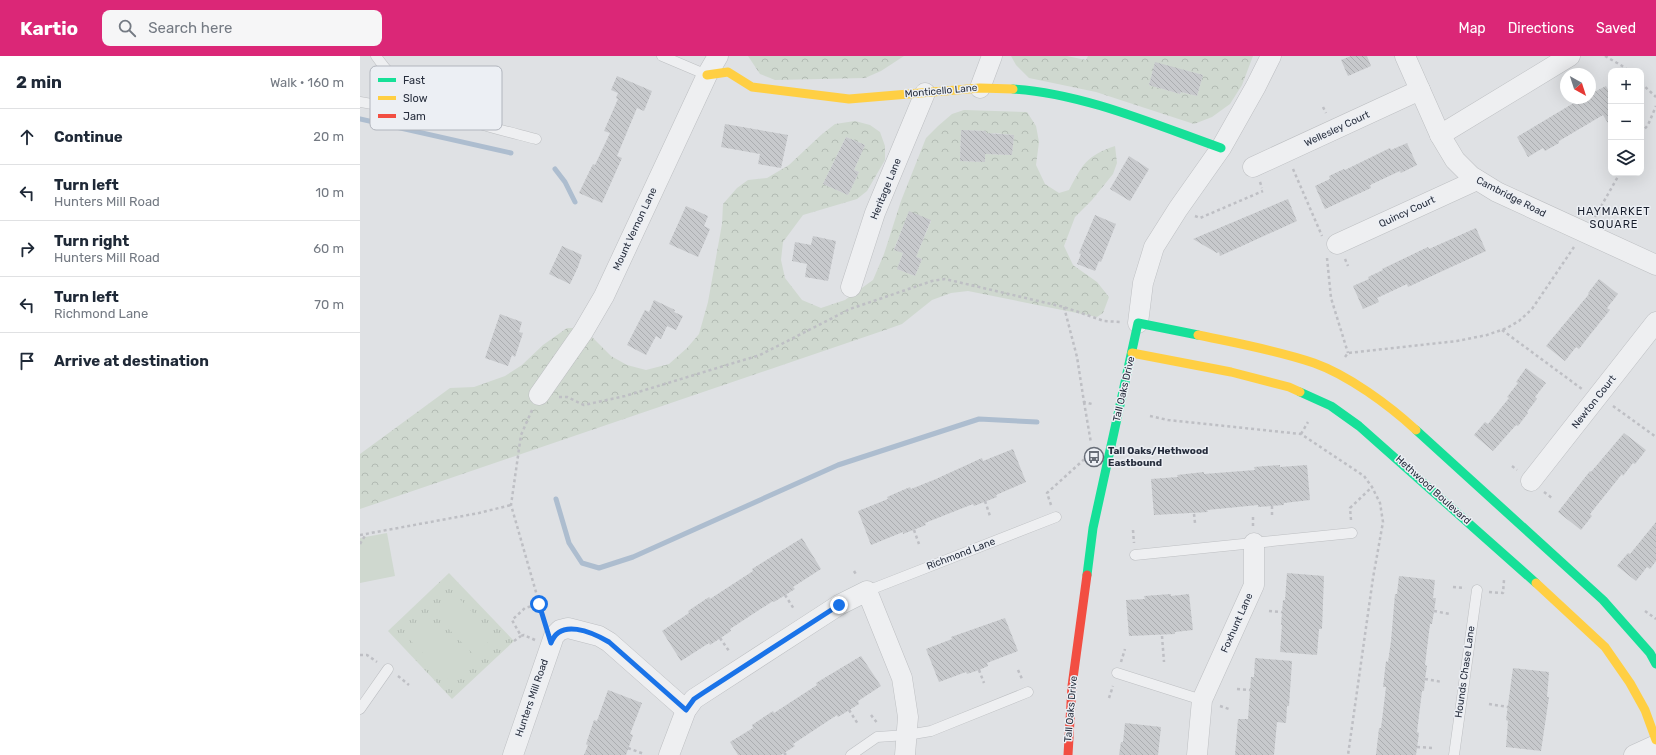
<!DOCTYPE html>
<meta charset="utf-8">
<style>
body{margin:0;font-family:Rubik,sans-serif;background:#f6f6f7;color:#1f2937}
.controls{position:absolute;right:12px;top:12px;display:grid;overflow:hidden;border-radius:8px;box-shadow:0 4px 16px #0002}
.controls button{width:36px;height:36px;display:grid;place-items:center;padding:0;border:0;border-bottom:1px solid #e0e1e3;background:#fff;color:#1f2937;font:20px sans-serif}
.compass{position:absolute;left:1200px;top:12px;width:36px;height:36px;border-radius:50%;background:#fff;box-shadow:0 4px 16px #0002;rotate:141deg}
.stop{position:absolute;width:12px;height:12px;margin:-9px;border:3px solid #1a73e8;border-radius:50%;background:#fff}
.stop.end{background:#1a73e8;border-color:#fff;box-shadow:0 1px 4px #0008}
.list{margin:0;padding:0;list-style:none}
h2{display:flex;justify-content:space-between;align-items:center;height:52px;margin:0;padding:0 16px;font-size:17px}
h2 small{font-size:13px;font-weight:400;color:#747a83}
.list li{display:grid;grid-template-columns:26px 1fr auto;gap:12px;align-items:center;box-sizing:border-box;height:56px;padding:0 16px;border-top:1px solid #e0e1e3}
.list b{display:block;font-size:15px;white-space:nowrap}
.list p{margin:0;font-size:13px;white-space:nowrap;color:#747a83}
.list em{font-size:13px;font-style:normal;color:#747a83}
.icon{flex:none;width:22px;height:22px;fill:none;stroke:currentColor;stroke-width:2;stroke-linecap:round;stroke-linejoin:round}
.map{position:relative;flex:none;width:1296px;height:699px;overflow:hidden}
header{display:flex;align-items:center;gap:24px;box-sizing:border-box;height:56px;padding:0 20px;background:#db2777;color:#fff}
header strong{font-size:19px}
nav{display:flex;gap:22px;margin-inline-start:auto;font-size:14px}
.search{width:280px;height:36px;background:#f6f6f7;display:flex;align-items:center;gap:10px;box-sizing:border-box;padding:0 14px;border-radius:8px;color:#747a83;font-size:15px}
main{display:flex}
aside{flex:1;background:#fff}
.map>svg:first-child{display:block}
.grass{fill:url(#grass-tufts)}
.forest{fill:url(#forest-crowns);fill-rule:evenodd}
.pitch{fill:#cfd8cf}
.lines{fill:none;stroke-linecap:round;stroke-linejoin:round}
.stream{stroke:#adbdcf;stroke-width:5}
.building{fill:url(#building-back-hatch)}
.lane-casing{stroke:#bdbfc2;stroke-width:11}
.street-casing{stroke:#bdbfc2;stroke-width:21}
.path{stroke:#bebfc4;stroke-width:2.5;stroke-dasharray:3 3;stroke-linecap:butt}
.lane{stroke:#eeeff1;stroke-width:10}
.street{stroke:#eeeff1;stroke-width:20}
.fast{stroke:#16e098;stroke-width:9}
.slow{stroke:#ffcf43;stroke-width:9}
.jam{stroke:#f24e42;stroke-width:9}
.route{stroke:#1a73e8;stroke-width:5}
.labels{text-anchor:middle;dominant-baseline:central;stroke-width:3;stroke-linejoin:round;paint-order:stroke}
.street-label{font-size:10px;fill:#272e3d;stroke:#eceff4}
.poi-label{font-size:10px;font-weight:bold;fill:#272e3d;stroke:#eceff4;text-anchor:start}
.neighbourhood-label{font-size:11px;letter-spacing:1px;fill:#191f2d;stroke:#eceff4}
.key{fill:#eceff4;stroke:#b1b5bd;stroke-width:1}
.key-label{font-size:11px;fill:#272e3d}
</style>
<header>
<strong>Kartio</strong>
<div class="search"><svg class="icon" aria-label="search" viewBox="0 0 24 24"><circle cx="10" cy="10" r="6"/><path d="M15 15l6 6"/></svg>Search here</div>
<nav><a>Map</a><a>Directions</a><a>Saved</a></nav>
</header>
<main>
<aside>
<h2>2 min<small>Walk · 160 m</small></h2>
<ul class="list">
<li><svg class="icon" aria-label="ahead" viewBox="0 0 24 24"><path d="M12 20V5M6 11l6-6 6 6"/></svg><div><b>Continue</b></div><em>20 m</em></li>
<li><svg class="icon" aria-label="left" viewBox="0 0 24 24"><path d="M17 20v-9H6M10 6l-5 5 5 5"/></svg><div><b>Turn left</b><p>Hunters Mill Road</p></div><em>10 m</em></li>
<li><svg class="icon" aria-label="right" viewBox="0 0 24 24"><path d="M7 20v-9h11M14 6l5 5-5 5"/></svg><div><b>Turn right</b><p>Hunters Mill Road</p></div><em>60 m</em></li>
<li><svg class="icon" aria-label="left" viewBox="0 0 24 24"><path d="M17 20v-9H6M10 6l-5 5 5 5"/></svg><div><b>Turn left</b><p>Richmond Lane</p></div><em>70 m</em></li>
<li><svg class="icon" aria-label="arrive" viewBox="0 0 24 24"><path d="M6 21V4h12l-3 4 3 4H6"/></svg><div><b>Arrive at destination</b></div></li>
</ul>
</aside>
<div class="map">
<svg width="1296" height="699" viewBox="0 0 1296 699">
<defs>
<pattern id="grass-tufts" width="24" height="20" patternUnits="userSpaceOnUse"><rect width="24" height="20" fill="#cfd8cf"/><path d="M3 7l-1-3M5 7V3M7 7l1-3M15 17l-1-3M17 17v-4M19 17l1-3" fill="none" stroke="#b2bab3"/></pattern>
<pattern id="forest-crowns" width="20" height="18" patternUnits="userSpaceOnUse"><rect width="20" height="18" fill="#cfd8cf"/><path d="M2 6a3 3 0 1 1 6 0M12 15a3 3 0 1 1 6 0" fill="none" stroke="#b2bab3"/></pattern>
<pattern id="building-back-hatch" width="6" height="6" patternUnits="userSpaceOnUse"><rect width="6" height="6" fill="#c7c9cc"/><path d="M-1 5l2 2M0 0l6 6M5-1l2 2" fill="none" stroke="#abadb0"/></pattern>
</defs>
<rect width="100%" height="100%" fill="#dfe1e4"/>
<polygon class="grass" points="89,517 154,585 92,643 28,575"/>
<g class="forest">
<polygon points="388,0 544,0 521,15 505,22 415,24 400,18"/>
<path d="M651 0H707L726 4 728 0H893L882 29 870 48 852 61 834 68 736 36 669 22 656 9ZM795 7 843 19 837 40 821 36 820 38 789 29Z"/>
<path d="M604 54 667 56 676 70 679 86 676 109 685 128 699 137 709 134C723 108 726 100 755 90L757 107 753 118 732 144 715 161 704 190 713 209 737 226 749 241 743 257 737 261 608 235 591 237 572 244 542 268 528 273 0 453V398L90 332 114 331 145 320 162 309 183 289 207 272H223L251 300 267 309 286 314 309 308 327 292 339 278 348 246 362 168 363 148 377 132 388 124 407 122 429 109 461 79 475 68 495 65 510 69 520 76 525 90V104L507 135 497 143 443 159 423 186 421 204 425 222 442 244 461 252 485 244 513 224 524 198 541 145 566 82 578 70 592 58ZM601 74 626 75V79L634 77 654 79 652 99 625 98 624 106 600 105ZM486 81 505 89 494 114 499 116 488 139 463 128ZM549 156 571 165 556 201 562 203 555 220 537 213 543 197 534 193Z"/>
</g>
<g class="pitch">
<polygon points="27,477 35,520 0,527 0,482"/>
<polygon points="93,536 135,580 114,599 72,556"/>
<polygon points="68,561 110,604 89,624 47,581"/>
</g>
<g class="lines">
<g class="stream">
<polyline points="0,63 151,97"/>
<polyline points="195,113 205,126 215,146"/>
<polyline points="196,443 209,487 222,507 239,512 273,501 478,409 619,363 677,366"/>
</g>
</g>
<g class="building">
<polygon points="991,0 1007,0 1011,10 988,20 981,4"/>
<polygon points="795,6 843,19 837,40 821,36 820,38 789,29"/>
<polygon points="257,20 292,35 284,55 277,52 257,100 262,102 242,147 219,137 233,108 235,109 250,77 244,75 258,43 256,42 258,37 251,34"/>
<polygon points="1246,30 1251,39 1251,72 1243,59 1199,85 1199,87 1185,95 1183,92 1168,101 1157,81 1222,42 1230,42 1230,38"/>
<polygon points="365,68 428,79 421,112 398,108 400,98 361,91"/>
<polygon points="601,74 626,75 626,77 654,79 652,99 625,98 625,106 600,105"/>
<polygon points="486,81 505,89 494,114 499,116 488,139 463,128"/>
<polygon points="1047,87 1057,109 1041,117 1040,115 1010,129 1011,132 965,153 955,130 970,123 969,120 984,113 985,114 1030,92 1031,94"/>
<polygon points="769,100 789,113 770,145 750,133"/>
<polygon points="928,143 937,165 860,200 859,196 857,197 833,183"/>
<polygon points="326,150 348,160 344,170 350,173 338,201 309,188"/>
<polygon points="549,155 571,164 556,201 562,203 555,220 537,213 543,197 534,194"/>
<polygon points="735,159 756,168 741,206 739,205 735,215 717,208 721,198 719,197"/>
<polygon points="1116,172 1126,195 1048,231 1047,228 1017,242 1019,246 1003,253 993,230 1009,223 1008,221 1023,214 1022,213 1068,191 1069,193"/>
<polygon points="453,180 476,185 468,225 445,221 447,208 432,205 435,186 451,189"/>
<polygon points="202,190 222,199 218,211 210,228 189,218"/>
<polygon points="1239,223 1258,238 1247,252 1250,254 1229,280 1219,293 1216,291 1205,305 1186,290 1229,238 1228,237"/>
<polygon points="294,244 315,254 314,256 323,260 316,274 307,270 301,283 296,280 286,299 267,289 285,254 289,256"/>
<polygon points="140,258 162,266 159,276 163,277 155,301 152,299 148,310 125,302"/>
<polygon points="1166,312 1186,327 1175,341 1177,343 1167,356 1168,357 1158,370 1156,369 1133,395 1114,379 1125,366 1128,368 1149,342 1147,341 1158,327 1156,326"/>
<polygon points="1264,377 1286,394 1275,408 1273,407 1263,420 1262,418 1230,458 1232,460 1221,474 1198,456 1230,415 1231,416"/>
<polygon points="653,393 666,426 636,439 637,441 614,450 613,448 565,467 566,469 543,478 543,476 511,489 498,455 528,443 527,441 550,431 551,433 576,423 622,402 623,405"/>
<polygon points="920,409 920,411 947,409 950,444 924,447 924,449 898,451 898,449 847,454 848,456 794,459 791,423 818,421 817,419 844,416 844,418 895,414 894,411"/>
<polygon points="1296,466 1296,505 1290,513 1287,511 1276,525 1257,510 1268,497 1270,498"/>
<polygon points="442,482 461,513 433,531 435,533 414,546 413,545 370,573 371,575 350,589 349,587 321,605 302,575 329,557 328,555 349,541 350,543 393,515 392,513"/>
<polygon points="927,517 964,520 962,573 959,573 957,599 920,596 922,569 921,569 922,556 923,544 925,544"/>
<polygon points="1039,520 1075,524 1073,542 1076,542 1072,568 1070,568 1065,609 1067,610 1065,623 1064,635 1062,635 1057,676 1059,677 1056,699 1016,699 1019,672 1021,672 1026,631 1023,631 1026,605 1028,606 1031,585 1035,538 1037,538"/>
<polygon points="811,538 811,540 829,538 833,574 815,576 815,578 769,580 766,544 785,543 784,540"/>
<polygon points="645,562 658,595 627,607 628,610 619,614 607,618 606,616 579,626 566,593 592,583 591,581"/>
<polygon points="501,600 521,630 498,645 499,648 478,661 477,659 433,688 435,690 421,699 378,699 370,686 393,672 392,669 413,655 414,657 457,629 456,627"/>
<polygon points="895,602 932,605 929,650 927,650 926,667 917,666 914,699 875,699 878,663 888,663 891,621 894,621"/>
<polygon points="1153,612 1189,616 1187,641 1189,641 1181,695 1146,691 1148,665 1146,664"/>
<polygon points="248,634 282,647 270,678 273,679 266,699 224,699 228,689 226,688 234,664 237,665"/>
<polygon points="765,667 801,671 798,699 759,699 761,686 763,686"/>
</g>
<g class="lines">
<defs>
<g id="lane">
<path d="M16 0C54 56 115 67 176 83"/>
<polyline points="302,0 347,19"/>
<polyline points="0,46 87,61"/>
<polyline points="775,499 992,477"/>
<polyline points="507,535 696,461"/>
<polyline points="757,617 842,644"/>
<polyline points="0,653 28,613"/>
<polyline points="491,699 517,681 547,679 571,675 668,636"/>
<polyline points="1094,699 1117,534"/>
</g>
<g id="street">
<polyline points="1045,0 1080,79 1095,104 1111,120 1137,136 1296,209"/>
<polyline points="620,32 632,0"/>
<polyline points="1080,79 1210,0"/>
<polyline points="893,111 1060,34"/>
<polyline points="977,188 1117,124"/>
<polyline points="491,231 515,157 565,37"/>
<polyline points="778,267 783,227 794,191 818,153 861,92 896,30 911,0"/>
<polyline points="179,339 223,276 244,240 347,19 358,0"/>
<polyline points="1171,425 1296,266"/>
<polyline points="153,699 194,580 200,574 208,572 239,580 249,586 326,654"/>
<polyline points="309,699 326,654 334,643 479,549 507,535 542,622 548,661 545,699"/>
<polyline points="837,699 842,644 894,529 894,487"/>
<polyline points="1274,699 1296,689"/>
</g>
</defs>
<use href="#lane" class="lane-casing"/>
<use href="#street" class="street-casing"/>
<g class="path">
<polyline points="1245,0 1264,11 1268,15"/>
<polyline points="1281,27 1296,41"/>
<polyline points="963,51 966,57"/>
<polyline points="1281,77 1288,69 1296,50"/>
<polyline points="933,113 962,180"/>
<polyline points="900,126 902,132"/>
<polyline points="835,160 840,162 903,135"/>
<polyline points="1235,161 1260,117"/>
<polyline points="967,202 971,242 988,297"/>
<polyline points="985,203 988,210"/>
<polyline points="704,251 717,301 724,346 732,348"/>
<polyline points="1142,274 1222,333"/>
<polyline points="985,301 988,297 1097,285 1127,279 1147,272 1159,265 1172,253 1214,191"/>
<polyline points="199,341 207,341 224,349 265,340 400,299 490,253 572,225 585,223 704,251 744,265 760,266"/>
<polyline points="724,346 731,387"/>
<polyline points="1253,350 1296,381"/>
<polyline points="172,354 161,379 151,449 184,564"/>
<polyline points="790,360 808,364 941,378 1004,420 1012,431 1020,447 1023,466 1013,522 988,699"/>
<polyline points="941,378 948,366"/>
<polyline points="1152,410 1157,414"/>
<polyline points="1184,436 1192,442"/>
<polyline points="625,445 630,460"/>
<polyline points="691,449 687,437 730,398"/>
<polyline points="912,450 912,459"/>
<polyline points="834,458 835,467"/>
<polyline points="893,461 893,470"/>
<polyline points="991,464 990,452 1012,431"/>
<polyline points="554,474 559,488"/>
<polyline points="773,474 774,487"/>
<polyline points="0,479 119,457 151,449"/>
<polyline points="0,488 6,478"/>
<polyline points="494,515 497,520"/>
<polyline points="1093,531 1105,532"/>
<polyline points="1129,536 1143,537 1144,524"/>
<polyline points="425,539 434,553"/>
<polyline points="909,555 922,556"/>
<polyline points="1074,555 1090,558"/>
<polyline points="1285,555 1296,563"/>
<polyline points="802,580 804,606"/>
<polyline points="360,582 369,595"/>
<polyline points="175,584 164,579 161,580 152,564 165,552 179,548"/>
<polyline points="154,585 161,580"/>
<polyline points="0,599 7,599 17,606"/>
<polyline points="761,606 765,593"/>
<polyline points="619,614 624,627"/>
<polyline points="658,614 663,625"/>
<polyline points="38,620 49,629"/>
<polyline points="1065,623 1082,626"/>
<polyline points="877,633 890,634"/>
<polyline points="749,642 753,630"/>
<polyline points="1129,648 1148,651"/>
<polyline points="860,650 869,653"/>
<polyline points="489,654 498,668"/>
<polyline points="511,659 518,668"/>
<polyline points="1057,691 1074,692"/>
<polyline points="268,692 284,698"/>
<polyline points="424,697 426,699"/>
</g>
<use href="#lane" class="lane"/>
<use href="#street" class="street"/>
<g class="fast">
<path d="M653 33C722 37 796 69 861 92"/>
<polyline points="940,336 971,350 999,370 1176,527"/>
<polyline points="1056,374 1243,544 1290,597 1296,608"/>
<polyline points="727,519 733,472 778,267 838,279"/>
</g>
<g class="slow">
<polyline points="347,19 368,16 392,31 489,43 620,32 653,33"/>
<path d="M838 279C876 287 916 294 954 307 988 319 1029 349 1056 374"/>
<polyline points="772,297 871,316 929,331 940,336"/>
<polyline points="1176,527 1245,591 1270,627 1285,654 1296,684"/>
</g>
<polyline class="jam" points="708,699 712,630 727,519"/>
</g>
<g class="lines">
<path class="route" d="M179 548 191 587C200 562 232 576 249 586L326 654 334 643 343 637 479 549"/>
</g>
<defs>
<symbol id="bus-ring" viewBox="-11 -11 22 22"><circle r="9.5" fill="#eceff4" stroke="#676d77" stroke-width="1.5"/><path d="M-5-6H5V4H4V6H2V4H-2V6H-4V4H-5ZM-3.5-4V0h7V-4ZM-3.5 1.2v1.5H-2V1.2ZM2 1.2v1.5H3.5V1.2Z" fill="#676d77"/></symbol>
</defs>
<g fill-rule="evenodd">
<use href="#bus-ring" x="723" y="390" width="22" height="22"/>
</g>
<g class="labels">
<g class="street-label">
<text transform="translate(581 35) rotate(-5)">Monticello Lane</text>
<text transform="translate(977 73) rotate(-25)">Wellesley Court</text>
<text transform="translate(526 133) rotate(-68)">Heritage Lane</text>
<text transform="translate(1151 141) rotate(27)">Cambridge Road</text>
<text transform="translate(1047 156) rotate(-25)">Quincy Court</text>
<text transform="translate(275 173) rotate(-65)">Mount Vernon Lane</text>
<text transform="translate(764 333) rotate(-77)">Tall Oaks Drive</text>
<text transform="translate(1234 346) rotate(-52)">Newton Court</text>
<text transform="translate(1073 434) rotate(42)">Hethwood Boulevard</text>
<text transform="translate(601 498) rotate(-21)">Richmond Lane</text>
<text transform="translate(877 567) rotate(-66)">Foxhunt Lane</text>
<text transform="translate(1105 616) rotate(-82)">Hounds Chase Lane</text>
<text transform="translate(172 642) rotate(-71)">Hunters Mill Road</text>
<text transform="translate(711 653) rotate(-85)">Tall Oaks Drive</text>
</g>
<g class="poi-label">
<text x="748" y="395">Tall Oaks/Hethwood<tspan x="748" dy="12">Eastbound</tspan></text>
</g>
<g class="neighbourhood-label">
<text x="1254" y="155">HAYMARKET<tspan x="1254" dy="13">SQUARE</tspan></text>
</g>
</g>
<rect x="10" y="10" width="132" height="64" rx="6" class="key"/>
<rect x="18" y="22" width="18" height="4" fill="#16e098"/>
<rect x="18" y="40" width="18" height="4" fill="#ffcf43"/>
<rect x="18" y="58" width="18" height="4" fill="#f24e42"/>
<g class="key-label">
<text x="43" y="28">Fast</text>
<text x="43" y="46">Slow</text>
<text x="43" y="64">Jam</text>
</g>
</svg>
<div class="controls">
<button>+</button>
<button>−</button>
<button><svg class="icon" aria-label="layers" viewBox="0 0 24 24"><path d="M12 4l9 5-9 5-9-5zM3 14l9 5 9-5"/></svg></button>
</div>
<svg class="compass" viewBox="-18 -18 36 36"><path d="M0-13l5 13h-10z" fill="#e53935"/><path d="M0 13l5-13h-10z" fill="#747a83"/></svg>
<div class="stop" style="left:179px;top:548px"></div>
<div class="stop end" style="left:479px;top:549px"></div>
</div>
</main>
